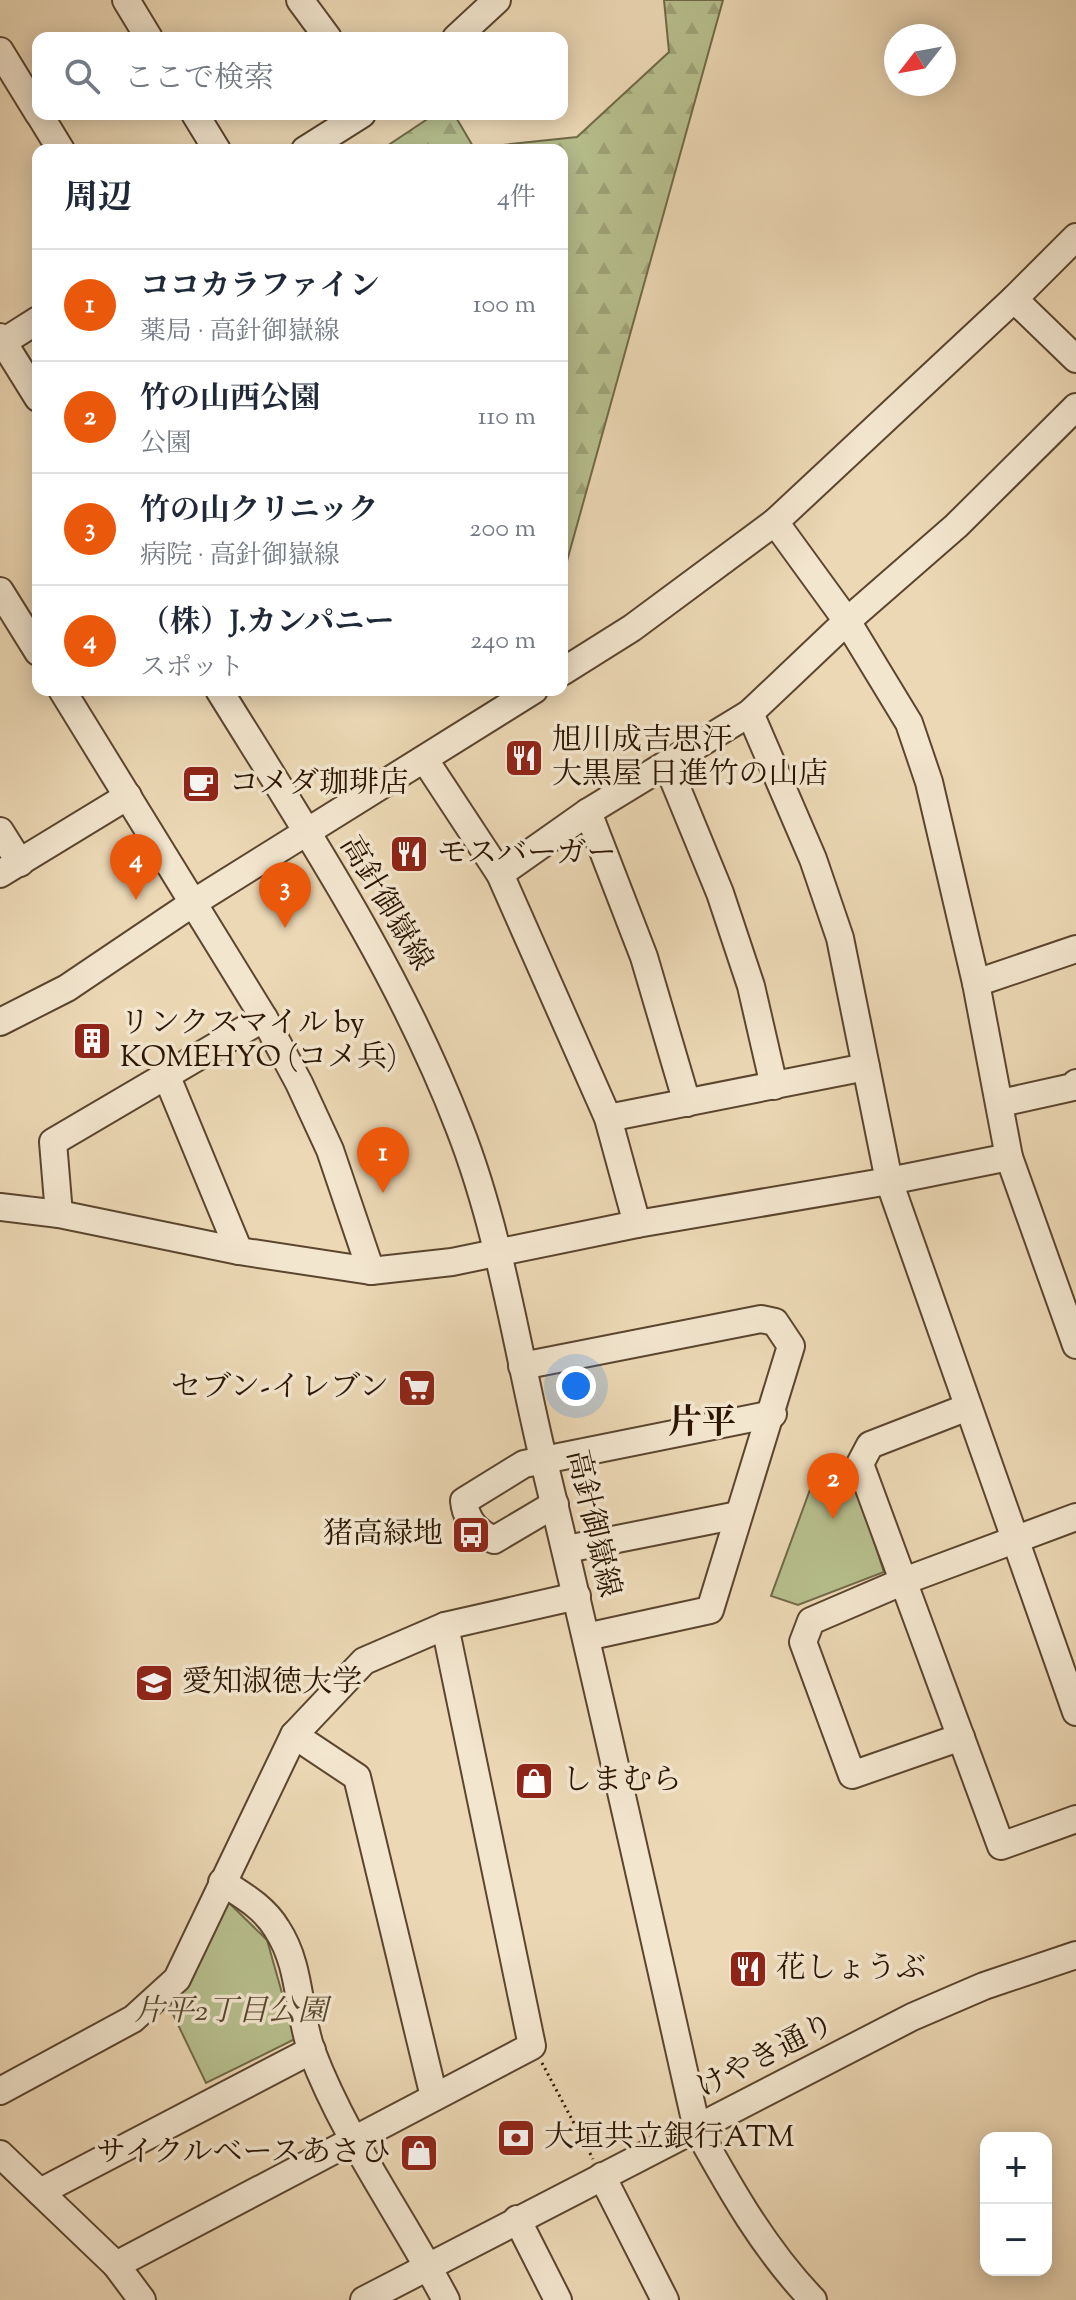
<!DOCTYPE html>
<html lang="ja">
<meta charset="utf-8">
<style>
body{margin:0;font-family:"Sorts Mill Goudy","Noto Serif JP",serif;background:#f6f6f7;color:#1f2937}
.controls{position:absolute;right:24px;bottom:24px;display:grid;overflow:hidden;border-radius:16px;box-shadow:0 4px 20px #0003}
.controls button{width:72px;height:72px;display:grid;place-items:center;padding:0;border:0;border-bottom:2px solid #e0e1e3;background:#fff;color:#1f2937;font:40px sans-serif}
.compass{position:absolute;left:884px;top:24px;width:72px;height:72px;border-radius:50%;background:#fff;box-shadow:0 4px 20px #0003;rotate:239deg}
.you{position:absolute;left:576px;top:1386px;width:28px;height:28px;margin:-20px;border:6px solid #fff;border-radius:50%;background:#1a73e8;box-shadow:0 0 0 12px #1a73e833}
.badge{display:grid;place-items:center;width:52px;height:52px;border-radius:50%;background:#ea580c;color:#fff;font-size:26px;font-weight:700}
.pin{position:absolute;translate:-50% -66px;filter:drop-shadow(0 2px 4px #0008)}
.pin::after{content:'';position:absolute;top:42px;width:28px;height:24px;background:inherit;clip-path:polygon(0 0,100% 0,50% 100%)}
.list{margin:0;padding:0;list-style:none}
h2{display:flex;justify-content:space-between;align-items:center;height:104px;margin:0;padding:0 32px;font-size:34px}
h2 small{font-size:26px;font-weight:400;color:#747a83}
.list li{display:grid;grid-template-columns:52px 1fr auto;gap:24px;align-items:center;box-sizing:border-box;height:112px;padding:0 32px;border-top:2px solid #e0e1e3}
.list b{display:block;font-size:30px;white-space:nowrap}
.list p{margin:0;font-size:26px;white-space:nowrap;color:#747a83}
.list em{font-size:26px;font-style:normal;color:#747a83}
.icon{flex:none;width:44px;height:44px;fill:none;stroke:currentColor;stroke-width:2;stroke-linecap:round;stroke-linejoin:round}
.map{position:relative;flex:none;width:1076px;height:2300px;overflow:hidden}
.search{position:absolute;background:#fff;box-shadow:0 4px 20px #0003;left:32px;top:32px;width:536px;height:88px;display:flex;align-items:center;gap:20px;box-sizing:border-box;padding:0 28px;border-radius:16px;color:#747a83;font-size:30px}
.panel{position:absolute;background:#fff;box-shadow:0 4px 20px #0003;left:32px;top:144px;width:536px;height:552px;border-radius:16px}
.map>svg:first-child{display:block}
.forest{fill:url(#forest-firs);stroke:#716a48;stroke-width:2}
.green{fill:#b7bf8e;stroke:#716a48;stroke-width:2}
.lines{fill:none;stroke-linecap:round;stroke-linejoin:round}
.minor-casing{stroke:#5b452e;stroke-width:30}
.path{stroke:#2b1401;stroke-width:3;stroke-dasharray:2 4;stroke-linecap:butt}
.minor{stroke:#f3e6cf;stroke-width:26}
.labels{text-anchor:middle;dominant-baseline:central;stroke-width:7;stroke-linejoin:round;paint-order:stroke}
.poi-label{font-size:30px;fill:#2b1401;stroke:#f3e6cf;text-anchor:start}
.street-label{font-size:30px;fill:#2b1401;stroke:#f3e6cf}
.park-label{font-size:30px;font-style:italic;fill:#55472b;stroke:#f3e6cf}
.quarter-label{font-size:34px;font-weight:bold;fill:#2b1401;stroke:#f3e6cf}
</style>
<div class="map">
<svg width="1076" height="2300" viewBox="0 0 1076 2300">
<defs>
<pattern id="forest-firs" width="22" height="20" patternUnits="userSpaceOnUse" patternTransform="scale(2)"><rect width="22" height="20" fill="#b7bf8e"/><path d="M5 1l3.5 6h-7zM16 11l3.5 6h-7z" fill="#9ea379"/></pattern>
</defs>
<rect width="100%" height="100%" fill="#ecd8b5"/>
<filter id="stains"><feTurbulence type="fractalNoise" baseFrequency=".0025" numOctaves="4"/><feColorMatrix values="0 0 0 0 .2 0 0 0 0 .09 0 0 0 0 .02 0 0 0 .5 -.17"/></filter>
<radialGradient id="worn" r=".72"><stop offset=".6" stop-color="#630" stop-opacity="0"/><stop offset="1" stop-color="#630" stop-opacity=".3"/></radialGradient>
<polygon class="forest" points="664,0 723,0 562,579 562,150 381,150 435,114 454,114 474,148 577,137 669,52"/>
<g class="green">
<polygon points="822,1457 849,1466 884,1572 798,1605 771,1596"/>
<polygon points="225,1899 267,1940 295,2039 206,2083 169,2006 186,1987"/>
</g>
<g class="lines">
<defs>
<g id="minor">
<polyline points="126,0 149,38"/>
<polyline points="300,0 328,38"/>
<polyline points="456,38 497,0"/>
<polyline points="0,51 38,113"/>
<polyline points="39,114 61,150"/>
<polyline points="195,114 217,150"/>
<polyline points="305,150 362,114"/>
<polyline points="1014,299 1076,359"/>
<polyline points="0,337 38,398"/>
<polyline points="0,344 38,320"/>
<polyline points="775,522 847,621 909,723 929,782 976,983 1009,1157 1076,1345"/>
<polyline points="0,591 38,652"/>
<polyline points="562,672 632,628 775,522 1014,299 1076,237"/>
<polyline points="62,690 264,1018 299,1083 330,1150 371,1271"/>
<path d="M219 690C307 832 399 971 459 1127 501 1234 517 1351 544 1462 598 1684 647 1907 697 2129 731 2190 764 2249 813 2300"/>
<polyline points="750,713 813,859 840,938 889,1181 1076,1712"/>
<polyline points="425,760 500,874 608,1118 637,1224"/>
<polyline points="667,764 720,893 751,986 774,1086"/>
<polyline points="588,812 644,957 687,1103"/>
<polyline points="0,831 20,863"/>
<polyline points="0,874 128,796"/>
<polyline points="500,874 588,812 750,713 847,621 956,526 1076,407"/>
<polyline points="976,983 1076,949"/>
<polyline points="0,1022 67,988 193,903 534,690"/>
<polyline points="167,1077 239,1251"/>
<polyline points="1001,1103 1073,1087 1076,1083"/>
<polyline points="608,1118 866,1067"/>
<polyline points="0,1207 59,1214 239,1251 371,1271 452,1262 637,1224 889,1181 1009,1157"/>
<polyline points="59,1214 53,1142 264,1018"/>
<polyline points="522,1366 761,1319 775,1322 791,1346 710,1610 586,1637"/>
<polyline points="968,1407 870,1445 860,1464 1001,1846 1076,1819"/>
<path d="M555 1504 494 1540C477 1532 466 1521 464 1501L524 1464 773 1414"/>
<polyline points="567,1549 738,1515"/>
<polyline points="294,1735 357,1777 434,2097"/>
<polyline points="961,1737 852,1775 803,1642 811,1621 904,1581 1076,1517"/>
<path d="M222 1882C242 1895 264 1907 277 1929 302 1967 297 2011 312 2052 345 2139 403 2218 446 2300"/>
<polyline points="0,2091 133,2019 177,1979 294,1735 364,1661 445,1626 577,1596"/>
<polyline points="0,2154 116,2265 142,2300"/>
<polyline points="602,2176 665,2300"/>
<polyline points="40,2192 312,2050"/>
<polyline points="517,2219 558,2300"/>
<polyline points="116,2265 532,2046 445,1626"/>
<polyline points="364,2300 912,2017 984,1986 1076,1955"/>
</g>
</defs>
<use href="#minor" class="minor-casing"/>
<polyline class="path" points="542,2063 593,2159"/>
<use href="#minor" class="minor"/>
</g>
<defs>
<symbol id="restaurant-square" viewBox="-11 -11 22 22"><rect x="-9" y="-9" width="18" height="18" rx="4" fill="#8f2418" stroke="#f3e6cf"/><path d="M-5-6h1v4h1v-4h1v4h1v-4h1v5L-1.5 .5V6h-2V.5L-5-1ZM5-6V6H3V1.5H1.5Q1.5-4 5-6Z" fill="#fff"/></symbol>
<symbol id="cafe-square" viewBox="-11 -11 22 22"><rect x="-9" y="-9" width="18" height="18" rx="4" fill="#8f2418" stroke="#f3e6cf"/><path d="M-5.5-4.5H6V0H3Q3 3.5 0 3.5H-2.5Q-5.5 3.5-5.5 0ZM3-3.2v2h1.7v-2ZM-6 4.5H4V6H-6Z" fill="#fff"/></symbol>
<symbol id="building-square" viewBox="-11 -11 22 22"><rect x="-9" y="-9" width="18" height="18" rx="4" fill="#8f2418" stroke="#f3e6cf"/><path d="M-4-6H4V6H1V3H-1V6H-4ZM-2.5-4.3h1.7v1.8h-1.7ZM.8-4.3h1.7v1.8H.8ZM-2.5-1h1.7V.8h-1.7ZM.8-1h1.7V.8H.8Z" fill="#fff"/></symbol>
<symbol id="supermarket-square" viewBox="-11 -11 22 22"><rect x="-9" y="-9" width="18" height="18" rx="4" fill="#8f2418" stroke="#f3e6cf"/><path d="M-6-5.5h2.5l.6 2H6L4.5 2H-2.5L-4.4-4H-6ZM-1.5 3.2a1.3 1.3 0 1 0 .1 0ZM3 3.2a1.3 1.3 0 1 0 .1 0Z" fill="#fff"/></symbol>
<symbol id="bus-square" viewBox="-11 -11 22 22"><rect x="-9" y="-9" width="18" height="18" rx="4" fill="#8f2418" stroke="#f3e6cf"/><path d="M-5-6H5V4H4V6H2V4H-2V6H-4V4H-5ZM-3.5-4V0h7V-4ZM-3.5 1.2v1.5H-2V1.2ZM2 1.2v1.5H3.5V1.2Z" fill="#fff"/></symbol>
<symbol id="university-square" viewBox="-11 -11 22 22"><rect x="-9" y="-9" width="18" height="18" rx="4" fill="#8f2418" stroke="#f3e6cf"/><path d="M0-5L7-2L0 1L-7-2ZM-4 1L0 2.5L4 1V4Q0 6-4 4Z" fill="#fff"/></symbol>
<symbol id="shop-square" viewBox="-11 -11 22 22"><rect x="-9" y="-9" width="18" height="18" rx="4" fill="#8f2418" stroke="#f3e6cf"/><path d="M-5-2.5h2.3a2.7 3.5 0 0 1 5.4 0H5L5.5 6h-11ZM-1.5-2.5h3a1.5 2.3 0 0 0-3 0Z" fill="#fff"/></symbol>
<symbol id="bank-square" viewBox="-11 -11 22 22"><rect x="-9" y="-9" width="18" height="18" rx="4" fill="#8f2418" stroke="#f3e6cf"/><path d="M-6-4H6V4H-6ZM0-2.3a2.3 2.3 0 1 0 0 4.6a2.3 2.3 0 1 0 0-4.6Z" fill="#fff"/></symbol>
</defs>
<g fill-rule="evenodd">
<use href="#restaurant-square" x="502" y="736" width="44" height="44"/>
<use href="#cafe-square" x="179" y="762" width="44" height="44"/>
<use href="#restaurant-square" x="387" y="832" width="44" height="44"/>
<use href="#building-square" x="70" y="1019" width="44" height="44"/>
<use href="#supermarket-square" x="395" y="1366" width="44" height="44"/>
<use href="#bus-square" x="449" y="1513" width="44" height="44"/>
<use href="#university-square" x="132" y="1661" width="44" height="44"/>
<use href="#shop-square" x="512" y="1759" width="44" height="44"/>
<use href="#restaurant-square" x="726" y="1947" width="44" height="44"/>
<use href="#bank-square" x="494" y="2116" width="44" height="44"/>
<use href="#shop-square" x="397" y="2131" width="44" height="44"/>
</g>
<g class="labels">
<g class="poi-label">
<text x="552" y="741">旭川成吉思汗<tspan x="552" dy="34">大黒屋 日進竹の山店</tspan></text>
<text x="229" y="784">コメダ珈琲店</text>
<text x="437" y="854">モスバーガー</text>
<text x="120" y="1024">リンクスマイル by<tspan x="120" dy="34">KOMEHYO (コメ兵)</tspan></text>
<text x="389" y="1388" text-anchor="end">セブン-イレブン</text>
<text x="443" y="1535" text-anchor="end">猪高緑地</text>
<text x="182" y="1683">愛知淑徳大学</text>
<text x="562" y="1781">しまむら</text>
<text x="776" y="1969">花しょうぶ</text>
<text x="544" y="2138">大垣共立銀行ATM</text>
<text x="391" y="2153" text-anchor="end">サイクルベースあさひ</text>
</g>
<g class="street-label">
<text transform="translate(385 904) rotate(59)">高針御嶽線</text>
<text transform="translate(592 1524) rotate(77)">高針御嶽線</text>
<text transform="translate(766 2057) rotate(-27)">けやき通り</text>
</g>
<g class="park-label">
<text x="231" y="2012">片平2丁目公園</text>
</g>
<g class="quarter-label">
<text x="702" y="1424">片平</text>
</g>
</g>
<rect width="100%" height="100%" filter="url(#stains)"/>
<rect width="100%" height="100%" fill="url(#worn)"/>
</svg>
<div class="controls">
<button>+</button>
<button>−</button>
</div>
<svg class="compass" viewBox="-18 -18 36 36"><path d="M0-13l5 13h-10z" fill="#e53935"/><path d="M0 13l5-13h-10z" fill="#747a83"/></svg>
<div class="you"></div>
<div class="pin badge" style="left:383px;top:1193px">1</div>
<div class="pin badge" style="left:833px;top:1519px">2</div>
<div class="pin badge" style="left:285px;top:928px">3</div>
<div class="pin badge" style="left:136px;top:900px">4</div>
<div class="search"><svg class="icon" aria-label="search" viewBox="0 0 24 24"><circle cx="10" cy="10" r="6"/><path d="M15 15l6 6"/></svg>ここで検索</div>
<section class="panel">
<h2>周辺<small>4件</small></h2>
<ul class="list">
<li><span class="badge">1</span><div><b>ココカラファイン</b><p>薬局 · 高針御嶽線</p></div><em>100 m</em></li>
<li><span class="badge">2</span><div><b>竹の山西公園</b><p>公園</p></div><em>110 m</em></li>
<li><span class="badge">3</span><div><b>竹の山クリニック</b><p>病院 · 高針御嶽線</p></div><em>200 m</em></li>
<li><span class="badge">4</span><div><b>（株）J.カンパニー</b><p>スポット</p></div><em>240 m</em></li>
</ul>
</section>
</div>
